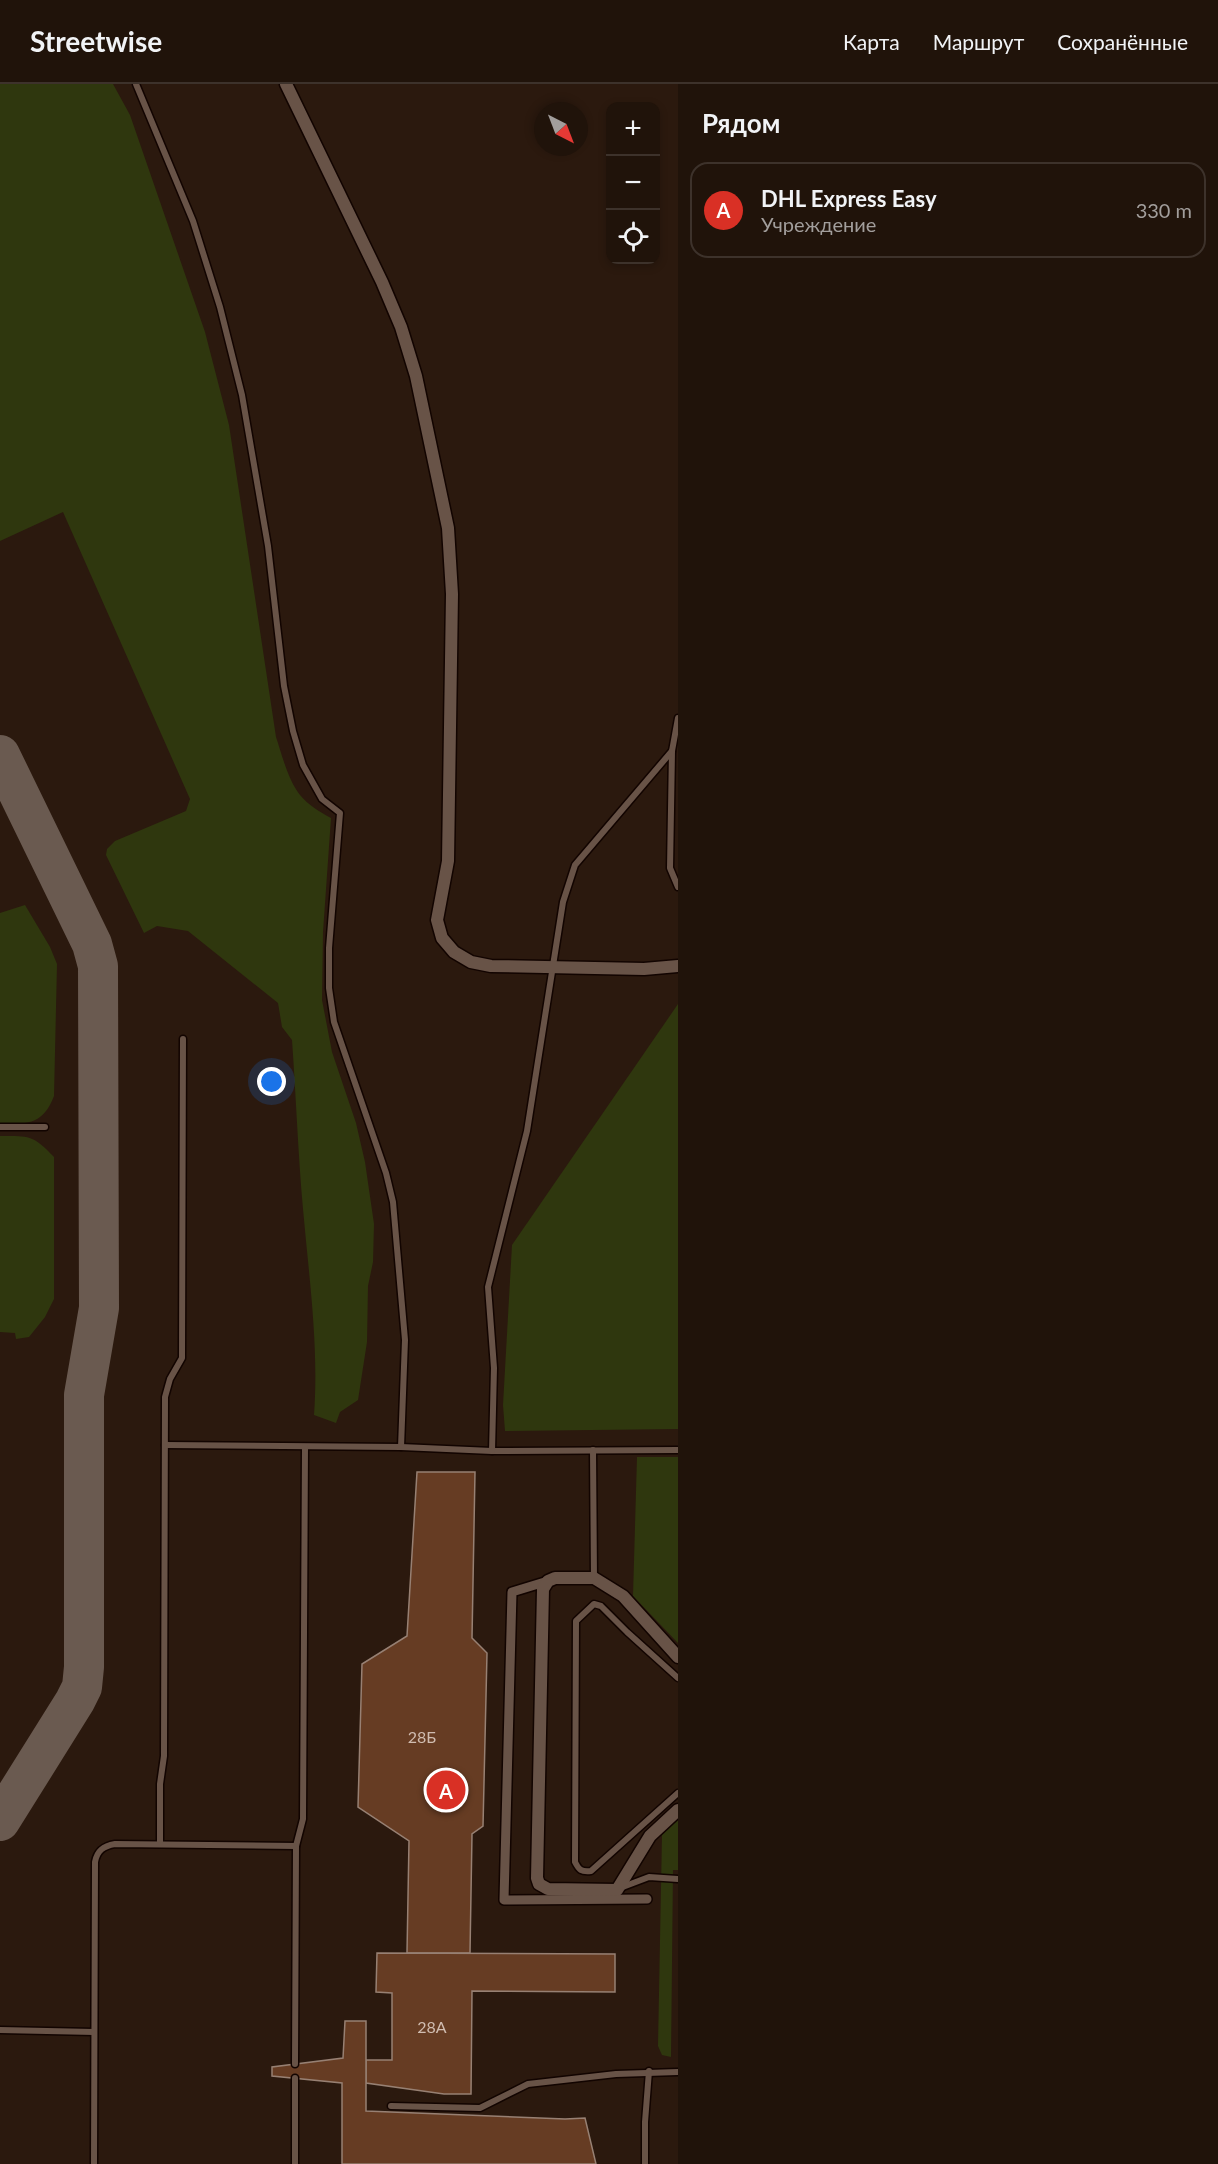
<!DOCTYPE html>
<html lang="ru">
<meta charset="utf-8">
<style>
body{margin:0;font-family:Lato,sans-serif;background:#2d2018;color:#f1f3f6}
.controls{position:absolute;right:18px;top:18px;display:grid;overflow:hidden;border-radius:12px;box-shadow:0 3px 9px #0003}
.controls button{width:54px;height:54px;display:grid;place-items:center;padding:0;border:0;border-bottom:2px solid #3d322b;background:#20130a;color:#f1f3f6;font:30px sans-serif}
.compass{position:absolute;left:534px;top:18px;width:54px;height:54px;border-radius:50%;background:#20130a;box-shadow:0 3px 9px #0003;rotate:138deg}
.you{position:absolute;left:272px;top:998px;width:21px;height:21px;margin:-15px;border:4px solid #fff;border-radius:50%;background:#1a73e8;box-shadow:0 0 0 9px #1a73e833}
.badge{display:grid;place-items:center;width:39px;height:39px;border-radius:50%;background:#d93025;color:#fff;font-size:20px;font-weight:700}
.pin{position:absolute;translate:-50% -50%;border:3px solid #fff;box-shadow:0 2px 6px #0006}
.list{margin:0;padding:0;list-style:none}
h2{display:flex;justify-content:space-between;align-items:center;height:78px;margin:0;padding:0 24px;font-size:26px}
h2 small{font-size:20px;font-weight:400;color:#a29e9c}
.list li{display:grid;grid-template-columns:39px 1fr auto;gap:18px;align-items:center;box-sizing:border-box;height:96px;margin:0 12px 12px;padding:0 12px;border:2px solid #3d322b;border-radius:18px}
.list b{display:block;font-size:22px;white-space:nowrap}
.list p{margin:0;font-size:20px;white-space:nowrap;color:#a29e9c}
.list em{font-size:20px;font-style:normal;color:#a29e9c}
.icon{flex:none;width:33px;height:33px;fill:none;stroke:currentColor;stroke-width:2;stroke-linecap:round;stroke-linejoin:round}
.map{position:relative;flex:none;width:678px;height:2080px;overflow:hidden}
header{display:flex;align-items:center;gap:36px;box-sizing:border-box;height:84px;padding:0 30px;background:#20130a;border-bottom:2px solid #3d322b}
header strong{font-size:28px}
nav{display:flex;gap:33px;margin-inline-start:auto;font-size:21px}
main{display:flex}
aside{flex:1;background:#20130a}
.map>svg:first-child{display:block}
.green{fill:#2f370e}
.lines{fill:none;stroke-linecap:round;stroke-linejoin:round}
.taxiway{stroke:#6a5a50;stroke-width:40}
.building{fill:#663c23;stroke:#978073;stroke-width:1.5}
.service-casing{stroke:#120400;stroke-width:9}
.pedestrian-casing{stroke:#120400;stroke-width:12}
.minor-casing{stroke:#120400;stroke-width:15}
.service{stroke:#685347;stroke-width:6}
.pedestrian{stroke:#685347;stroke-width:9}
.minor{stroke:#685347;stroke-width:12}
.labels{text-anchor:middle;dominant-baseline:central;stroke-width:4.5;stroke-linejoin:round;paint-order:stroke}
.number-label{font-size:16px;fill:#d0bcb0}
</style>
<header>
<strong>Streetwise</strong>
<nav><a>Карта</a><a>Маршрут</a><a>Сохранённые</a></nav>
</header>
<main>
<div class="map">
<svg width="678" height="2080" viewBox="0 0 678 2080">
<rect width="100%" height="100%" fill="#2b190e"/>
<g class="green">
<path d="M0 0H113L130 31 205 248 229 341 276 653C282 671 288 696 300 711 308 721 320 728 331 734L323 848 322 916 332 968 356 1039 365 1078 374 1140 373 1178 368 1202 367 1258 358 1316 340 1328 336 1339 314 1331C319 1263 309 1193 303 1125 298 1069 296 1012 292 956L282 943 278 919 188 847 157 842 144 849 106 771 107 765 115 757 186 727 190 715 63 428 0 457Z"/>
<path d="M25 821 50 863 57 880 54 1012C43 1041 27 1040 0 1040V829Z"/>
<polygon points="678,920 678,1345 505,1347 503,1321 512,1161"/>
<path d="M0 1052C30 1052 33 1051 54 1073V1215L45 1233 29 1253 16 1255 15 1249 0 1248Z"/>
<polygon points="637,1373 678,1373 678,1559 633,1512"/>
<polygon points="678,1736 678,1786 673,1786 671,1973 662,1971 658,1962 662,1751"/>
</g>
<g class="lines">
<polyline class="taxiway" points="0,671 92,860 98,882 99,1224 84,1311 84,1583 82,1603 75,1617 0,1737"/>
</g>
<g class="building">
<polygon points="417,1388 475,1388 472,1554 487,1569 483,1742 472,1750 470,1869 407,1869 409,1757 358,1723 362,1580 407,1552"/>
<polygon points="377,1869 615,1870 615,1908 472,1907 471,2010 444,2010 366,1999 366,1976 392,1976 392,1909 376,1908"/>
<polygon points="345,1937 366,1937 366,2027 565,2035 585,2034 596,2080 342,2080 342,1999 272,1992 272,1983 343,1974"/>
</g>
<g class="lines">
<defs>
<g id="service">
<polyline points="136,0 193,137 220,223 242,311 268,462 284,602 293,647 303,681 322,715 340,729 329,864 329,904 334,938 386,1089 393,1118 405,1256 401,1363"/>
<polyline points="672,667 670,784 678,803"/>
<polyline points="0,1043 45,1043"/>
<polyline points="165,1361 401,1363 492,1367 678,1366"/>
<polyline points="593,1366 594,1494"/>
<polyline points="492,1367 494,1284 488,1203 527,1047 563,818 575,781 672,667 678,634"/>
<path d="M678 1594 627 1548 601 1522 594 1520 576 1537 575 1778C579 1786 581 1788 591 1787L678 1709"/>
<polyline points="160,1760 160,1700 164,1672 165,1313 170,1295 182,1274 183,955"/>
<polyline points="620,1804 649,1793 678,1795"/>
<polyline points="0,1946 94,1948"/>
<polyline points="295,1980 296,1762 303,1735 305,1363"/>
<polyline points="391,2022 480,2024 528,2000 616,1990 678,1988"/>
<path d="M94 2080 95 1778C97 1767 103 1762 115 1760L296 1762"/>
<polyline points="295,2080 295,1994"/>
<polyline points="645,2080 645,2038 649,1987"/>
</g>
<polyline id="pedestrian" points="548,1497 512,1508 504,1816 647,1815"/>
<g id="minor">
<polyline points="286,0 382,198 401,243 416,292 448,444 452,510 448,777 437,836 442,854 454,868 471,878 491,882 644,885 678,882"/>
<polyline points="678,1573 623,1512 594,1494 555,1494 548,1497 543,1505 537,1794 539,1800 548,1805 617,1806 650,1752 678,1726"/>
</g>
</defs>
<use href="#service" class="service-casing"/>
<use href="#pedestrian" class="pedestrian-casing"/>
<use href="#minor" class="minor-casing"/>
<use href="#service" class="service"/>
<use href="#pedestrian" class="pedestrian"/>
<use href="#minor" class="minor"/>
</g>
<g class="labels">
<g class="number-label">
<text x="422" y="1652">28Б</text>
<text x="432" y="1942">28А</text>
</g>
</g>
</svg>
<div class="controls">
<button>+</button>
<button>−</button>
<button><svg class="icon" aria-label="locate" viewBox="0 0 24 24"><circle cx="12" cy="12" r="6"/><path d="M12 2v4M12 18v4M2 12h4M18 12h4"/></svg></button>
</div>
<svg class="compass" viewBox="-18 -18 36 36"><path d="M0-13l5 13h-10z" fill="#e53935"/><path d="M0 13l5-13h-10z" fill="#a29e9c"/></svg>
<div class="you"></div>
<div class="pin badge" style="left:446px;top:1706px">A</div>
</div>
<aside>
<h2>Рядом<small></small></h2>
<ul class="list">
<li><span class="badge">A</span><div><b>DHL Express Easy</b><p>Учреждение</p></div><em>330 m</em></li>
</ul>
</aside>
</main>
